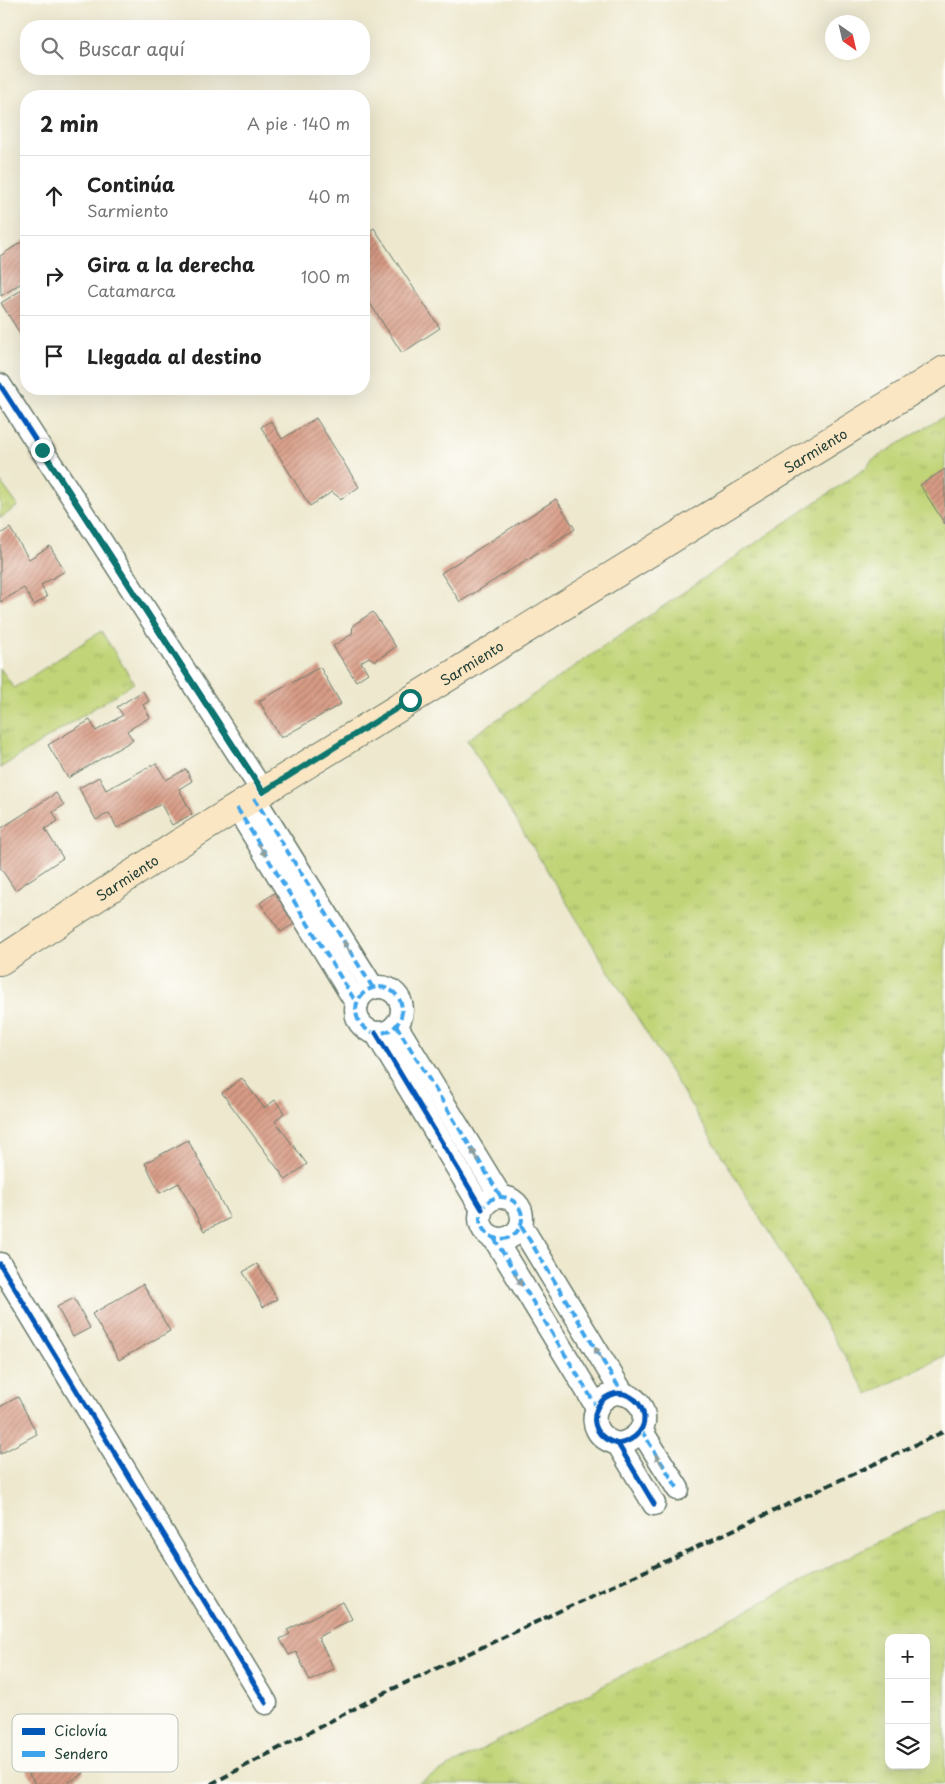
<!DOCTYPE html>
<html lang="es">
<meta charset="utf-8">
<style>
body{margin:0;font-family:"Playpen Sans",sans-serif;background:#f6f6f6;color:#222}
.controls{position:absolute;right:15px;bottom:15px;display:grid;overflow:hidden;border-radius:10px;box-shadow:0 5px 20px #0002}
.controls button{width:45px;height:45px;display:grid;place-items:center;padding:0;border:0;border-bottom:1px solid #e0e0e0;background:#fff;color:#222;font:25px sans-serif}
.compass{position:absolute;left:825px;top:15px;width:45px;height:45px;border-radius:50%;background:#fff;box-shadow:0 5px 20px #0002;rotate:146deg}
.stop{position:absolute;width:15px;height:15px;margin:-11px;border:4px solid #0f766e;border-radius:50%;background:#fff}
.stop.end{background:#0f766e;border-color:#fff;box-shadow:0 1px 5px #0008}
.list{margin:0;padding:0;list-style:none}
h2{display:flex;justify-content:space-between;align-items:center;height:65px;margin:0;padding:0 20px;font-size:21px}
h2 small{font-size:16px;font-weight:400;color:#767676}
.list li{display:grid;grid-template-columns:32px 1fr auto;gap:15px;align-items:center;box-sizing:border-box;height:80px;padding:0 20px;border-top:1px solid #e0e0e0}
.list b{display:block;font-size:19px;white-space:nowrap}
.list p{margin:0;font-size:16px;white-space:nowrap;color:#767676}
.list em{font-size:16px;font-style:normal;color:#767676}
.icon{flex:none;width:28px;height:28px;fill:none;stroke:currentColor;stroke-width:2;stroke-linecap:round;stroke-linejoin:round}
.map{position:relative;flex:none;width:945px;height:1784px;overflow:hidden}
.search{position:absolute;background:#fff;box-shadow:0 5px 20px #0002;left:20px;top:20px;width:350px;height:55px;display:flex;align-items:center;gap:12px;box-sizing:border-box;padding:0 18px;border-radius:20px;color:#767676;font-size:19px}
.panel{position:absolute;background:#fff;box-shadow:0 5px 20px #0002;left:20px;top:90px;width:350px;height:305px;border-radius:20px}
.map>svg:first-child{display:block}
.grass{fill:url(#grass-tufts);stroke:#708856;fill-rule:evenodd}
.building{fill:url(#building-hatch)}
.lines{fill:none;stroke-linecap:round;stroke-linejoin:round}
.minor-casing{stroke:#67796a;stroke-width:25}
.secondary-casing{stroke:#67796a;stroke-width:30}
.minor{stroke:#fff;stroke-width:22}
.secondary{stroke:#fbe6c4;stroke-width:28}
.rail{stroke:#1f3d34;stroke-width:4;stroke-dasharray:8 4;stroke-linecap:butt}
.quiet{stroke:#3da4eb;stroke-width:4;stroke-dasharray:8 4;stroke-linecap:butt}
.cycleway-casing{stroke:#fdfcf7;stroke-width:8}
.cycleway{stroke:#0057b8;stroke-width:5}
.oneway{fill:#8f9e9a}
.route{stroke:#0f766e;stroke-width:6}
.labels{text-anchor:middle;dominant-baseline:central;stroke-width:4.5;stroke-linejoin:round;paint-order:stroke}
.street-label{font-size:14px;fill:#1f3d34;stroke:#fdfcf7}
.key{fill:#fdfcf7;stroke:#bac3bc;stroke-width:1}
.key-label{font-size:14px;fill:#1f3d34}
</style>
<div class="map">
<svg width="945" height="1784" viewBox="0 0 945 1784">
<defs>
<pattern id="grass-tufts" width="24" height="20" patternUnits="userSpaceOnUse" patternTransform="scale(1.25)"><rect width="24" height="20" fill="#c1d477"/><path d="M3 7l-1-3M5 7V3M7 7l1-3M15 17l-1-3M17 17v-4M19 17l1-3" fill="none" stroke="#a5b768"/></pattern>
<pattern id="building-hatch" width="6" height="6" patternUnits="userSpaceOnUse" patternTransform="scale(1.25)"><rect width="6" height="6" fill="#d89b85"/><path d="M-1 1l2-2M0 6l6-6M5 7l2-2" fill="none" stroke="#af806e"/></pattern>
</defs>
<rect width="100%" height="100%" fill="#fdfcf7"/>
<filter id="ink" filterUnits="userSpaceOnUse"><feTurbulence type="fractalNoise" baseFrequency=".02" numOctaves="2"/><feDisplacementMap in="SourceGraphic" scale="10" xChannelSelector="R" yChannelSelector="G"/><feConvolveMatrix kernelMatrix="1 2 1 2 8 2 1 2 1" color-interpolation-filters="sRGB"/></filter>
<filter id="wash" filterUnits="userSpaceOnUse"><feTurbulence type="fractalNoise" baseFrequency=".0096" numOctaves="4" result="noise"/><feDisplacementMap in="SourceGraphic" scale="20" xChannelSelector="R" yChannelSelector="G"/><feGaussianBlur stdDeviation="1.12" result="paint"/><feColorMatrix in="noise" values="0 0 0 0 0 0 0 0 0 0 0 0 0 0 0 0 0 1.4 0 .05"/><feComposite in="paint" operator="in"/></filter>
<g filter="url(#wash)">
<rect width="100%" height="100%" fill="#ede8ce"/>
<g class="grass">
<polygon points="945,416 945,1356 868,1394 467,740 810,506 866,468 872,460"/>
<polygon points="0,481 18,506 0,518"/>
<polygon points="101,631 134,683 0,768 0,668 14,688"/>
<path d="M945 1508V1784H416L877 1542ZM889 1638H926V1765H889Z"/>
</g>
<g id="blocks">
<g class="building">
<polygon points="374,228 440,328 402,353 364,294 364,235"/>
<polygon points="26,239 26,280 1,296 0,256"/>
<polygon points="26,287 26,339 24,340 1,303"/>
<polygon points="316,418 359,487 341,499 332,492 310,506 261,427 271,421 282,439"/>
<polygon points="945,469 945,524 920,485"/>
<polygon points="556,499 575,529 460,602 441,573"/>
<polygon points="10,528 29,559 50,546 65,571 41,585 47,597 34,605 24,588 0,602 0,534"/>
<polygon points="373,612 396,647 375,661 369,657 361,662 368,673 356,681 333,646 352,634 353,625"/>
<polygon points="320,667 341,704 281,738 259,701"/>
<polygon points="143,691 149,701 143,705 150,717 127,731 133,740 68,778 48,745 90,720 96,731 123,715 117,707"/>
<polygon points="156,763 166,780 186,769 192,781 179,789 192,814 172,825 161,804 117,828 109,813 96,820 79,788 99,777 106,790"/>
<polygon points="56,793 64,805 53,812 58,821 45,829 63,858 15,890 0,867 0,829"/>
<polygon points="284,886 322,906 281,932 260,903"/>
<polygon points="242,1078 264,1108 275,1100 284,1113 275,1121 307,1164 286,1180 222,1093"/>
<polygon points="188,1140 230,1218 204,1231 179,1183 160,1193 145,1163"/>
<polygon points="257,1264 277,1299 263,1307 243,1272"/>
<polygon points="143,1284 170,1331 119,1360 92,1314"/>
<polygon points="74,1298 90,1328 73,1337 57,1307"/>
<polygon points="18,1397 37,1434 0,1454 0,1407"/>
<polygon points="343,1602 352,1619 318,1637 334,1669 310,1681 296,1652 289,1655 280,1639 290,1634 287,1630"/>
<polygon points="60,1729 84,1773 66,1784 35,1784 16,1753"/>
</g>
</g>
</g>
<g filter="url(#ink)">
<use href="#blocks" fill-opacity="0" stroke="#67796a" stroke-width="1"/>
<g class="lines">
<defs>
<g id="minor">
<polyline points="0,385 263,792"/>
<polyline points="254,798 373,988"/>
<polyline points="237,808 357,1004"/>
<circle cx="379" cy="1010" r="23"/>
<polyline points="396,1025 501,1197"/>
<polyline points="376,1033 482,1209"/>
<circle cx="501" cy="1218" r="21"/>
<polyline points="521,1226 623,1394"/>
<polyline points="494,1238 597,1407"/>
<polyline points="0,1264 266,1703"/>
<polyline points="641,1430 678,1489"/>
<path d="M618 1444C634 1441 648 1429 643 1412 641 1406 637 1400 631 1397 600 1379 574 1433 618 1444L654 1504"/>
</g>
<g id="secondary">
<path id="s1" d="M0 961 178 844 945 370"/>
</g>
</defs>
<use href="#minor" class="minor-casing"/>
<use href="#secondary" class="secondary-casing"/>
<use href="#minor" class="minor"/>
<use href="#secondary" class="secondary"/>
<polyline class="rail" points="211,1784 386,1692 945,1431"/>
<g class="quiet">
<polyline points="254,798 373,988"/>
<polyline points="237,808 357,1004"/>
<circle cx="379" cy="1010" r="23"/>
<polyline points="396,1025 501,1197"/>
<circle cx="501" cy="1218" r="21"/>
<polyline points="521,1226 623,1394"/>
<polyline points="494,1238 597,1407"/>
<polyline points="641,1430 678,1489"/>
</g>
<defs>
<g id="cycleway">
<polyline points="0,385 263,792"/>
<polyline points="376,1033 482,1209"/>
<polyline points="0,1264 266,1703"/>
<path d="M618 1444C634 1441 648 1429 643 1412 641 1406 637 1400 631 1397 600 1379 574 1433 618 1444L654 1504"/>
</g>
</defs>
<use href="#cycleway" class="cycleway-casing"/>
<use href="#cycleway" class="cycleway"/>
</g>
<defs><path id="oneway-solid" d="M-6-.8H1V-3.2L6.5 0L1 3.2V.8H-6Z" transform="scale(1.25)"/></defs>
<g class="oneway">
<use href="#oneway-solid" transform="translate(262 850) rotate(59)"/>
<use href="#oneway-solid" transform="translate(347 947) rotate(-121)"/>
<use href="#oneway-solid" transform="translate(475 1155) rotate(-121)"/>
<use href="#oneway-solid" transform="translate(518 1280) rotate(58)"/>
<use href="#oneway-solid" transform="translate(598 1353) rotate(-121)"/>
<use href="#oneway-solid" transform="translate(659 1460) rotate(-122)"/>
</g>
</g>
<g class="lines" filter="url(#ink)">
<polyline class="route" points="42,450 263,792 410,700"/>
</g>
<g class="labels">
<g class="street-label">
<text stroke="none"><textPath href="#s1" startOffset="962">Sarmiento</textPath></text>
<text stroke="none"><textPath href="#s1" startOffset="558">Sarmiento</textPath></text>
<text stroke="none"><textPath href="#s1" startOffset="152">Sarmiento</textPath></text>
</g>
</g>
<rect x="12" y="1714" width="166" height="58" rx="8" class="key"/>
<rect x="22" y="1728" width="23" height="7" fill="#0057b8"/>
<rect x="22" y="1751" width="23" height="6" fill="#3da4eb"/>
<g class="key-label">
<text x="54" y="1736">Ciclovía</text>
<text x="54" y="1759">Sendero</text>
</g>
</svg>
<div class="controls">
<button>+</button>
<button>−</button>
<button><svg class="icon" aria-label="layers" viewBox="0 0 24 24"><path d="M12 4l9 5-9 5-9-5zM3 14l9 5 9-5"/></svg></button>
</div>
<svg class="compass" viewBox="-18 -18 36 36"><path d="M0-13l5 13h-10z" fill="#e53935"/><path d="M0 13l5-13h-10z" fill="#767676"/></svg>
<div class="stop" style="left:410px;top:700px"></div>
<div class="stop end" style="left:42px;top:450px"></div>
<div class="search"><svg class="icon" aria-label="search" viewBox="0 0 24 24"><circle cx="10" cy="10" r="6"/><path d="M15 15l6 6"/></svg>Buscar aquí</div>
<section class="panel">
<h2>2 min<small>A pie · 140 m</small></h2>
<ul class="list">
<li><svg class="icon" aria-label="ahead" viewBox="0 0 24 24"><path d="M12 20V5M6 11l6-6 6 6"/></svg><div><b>Continúa</b><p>Sarmiento</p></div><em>40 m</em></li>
<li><svg class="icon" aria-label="right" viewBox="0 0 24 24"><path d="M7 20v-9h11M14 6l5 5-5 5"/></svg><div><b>Gira a la derecha</b><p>Catamarca</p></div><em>100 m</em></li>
<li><svg class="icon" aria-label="arrive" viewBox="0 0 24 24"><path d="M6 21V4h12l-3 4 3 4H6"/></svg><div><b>Llegada al destino</b></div></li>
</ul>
</section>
</div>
